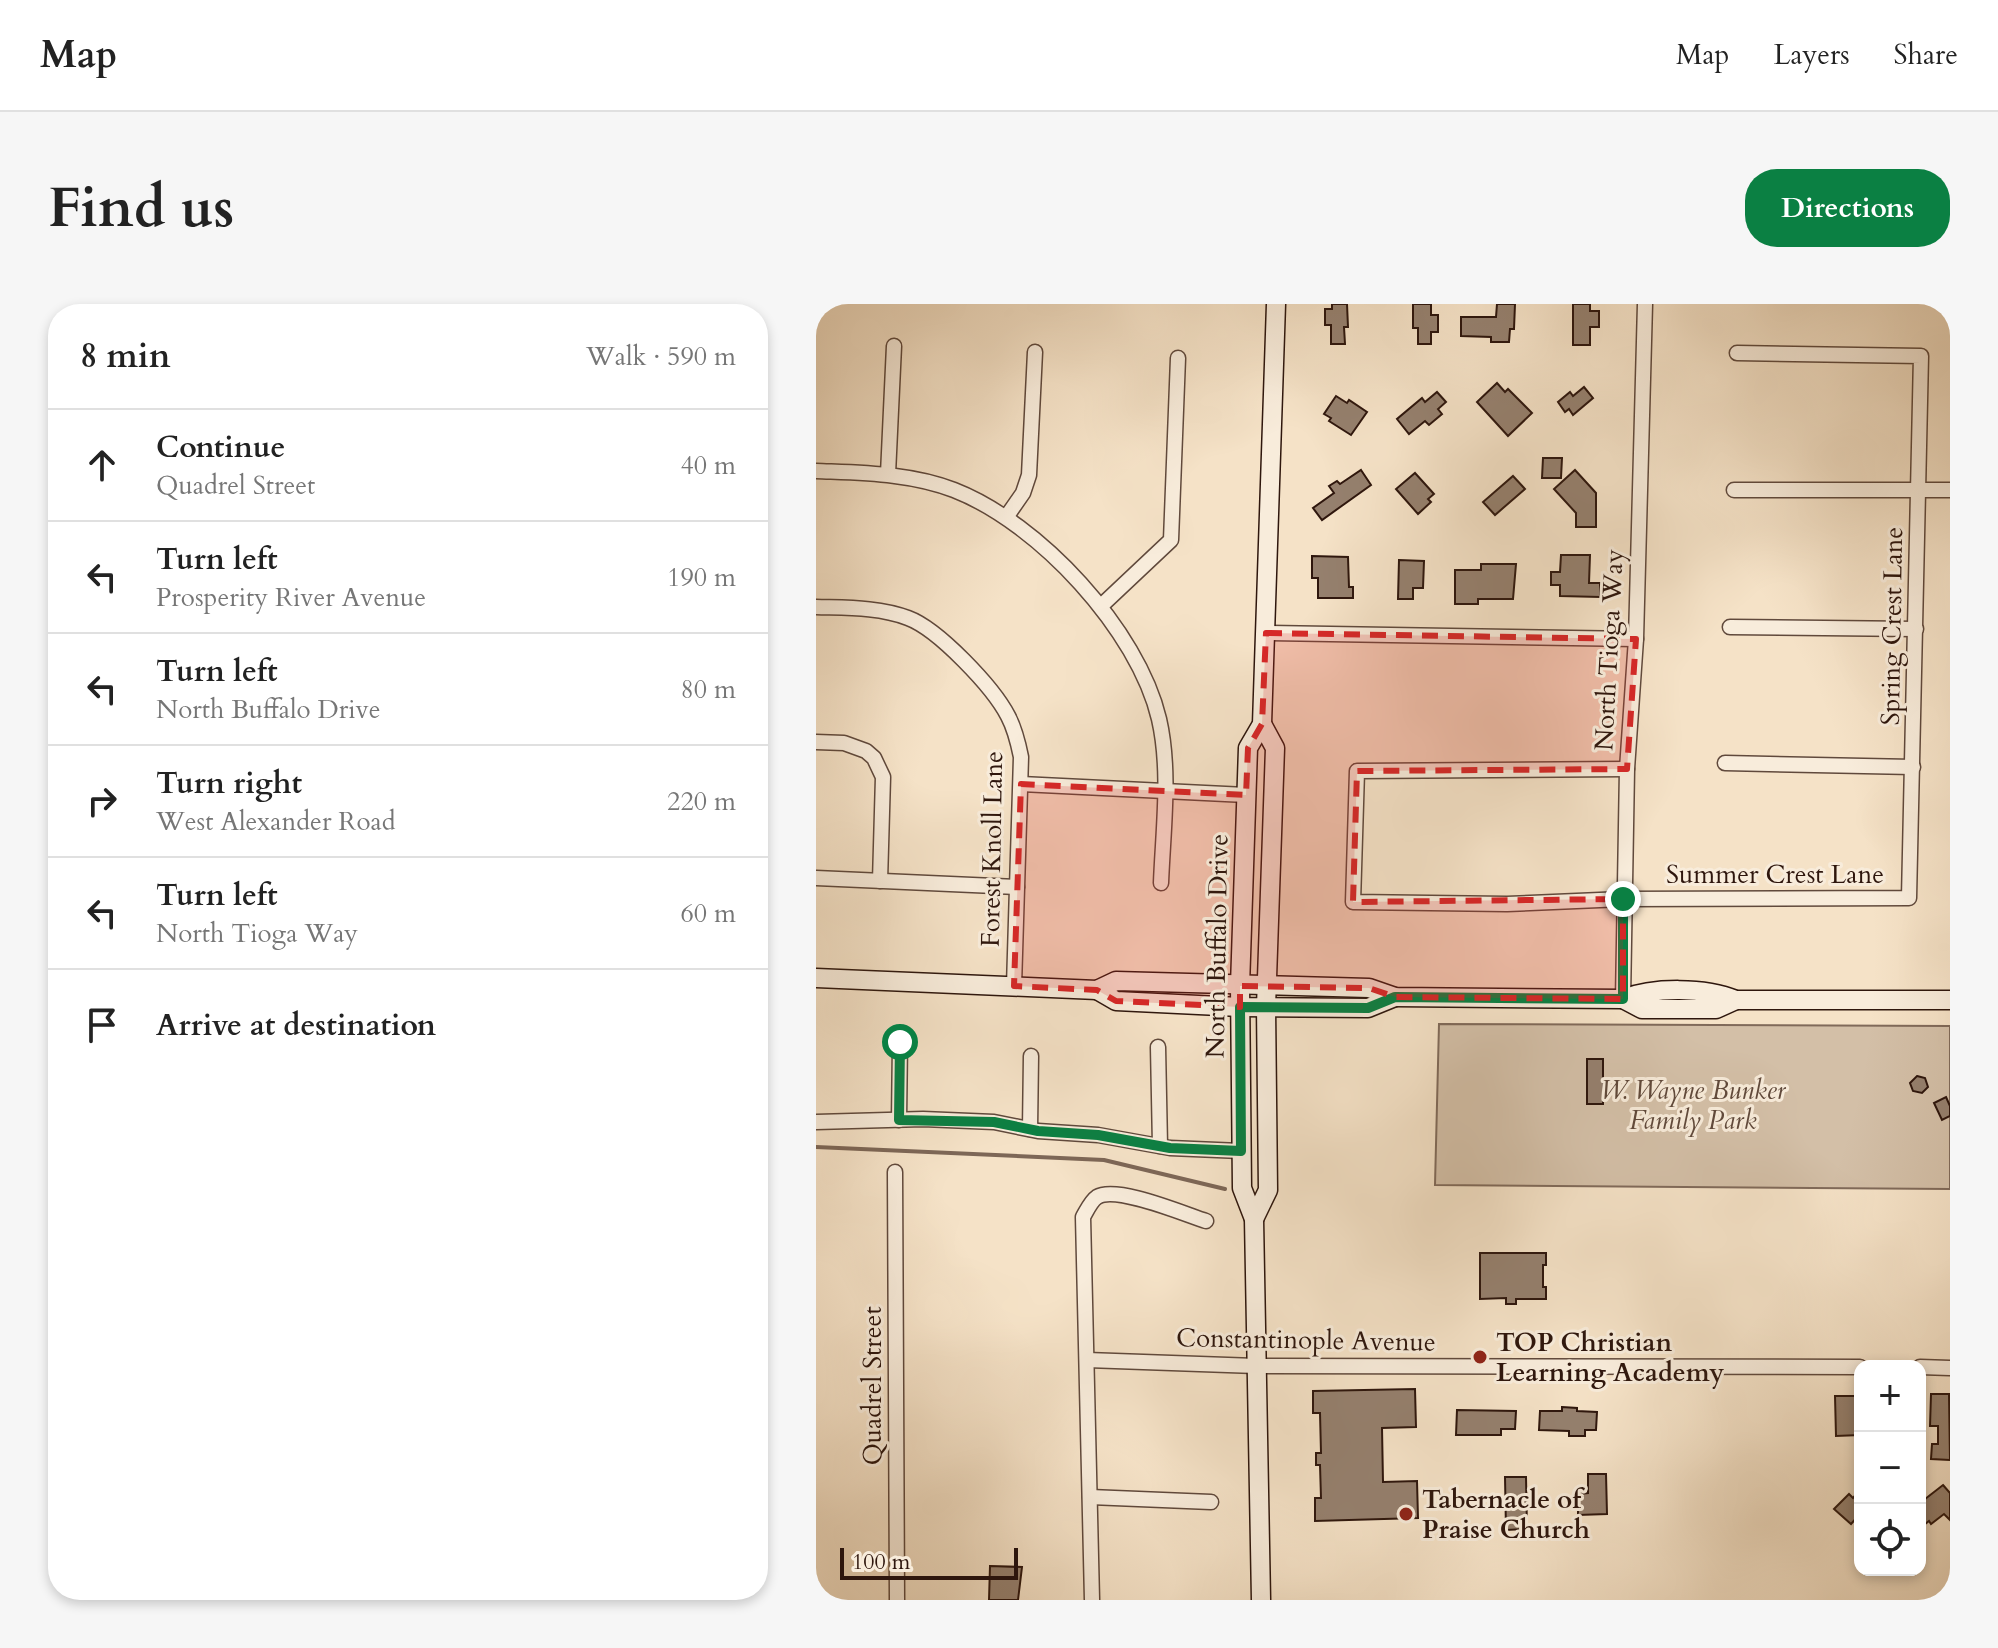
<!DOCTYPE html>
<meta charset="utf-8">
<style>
body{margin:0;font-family:Cardo,serif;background:#f6f6f6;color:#222}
.controls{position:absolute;right:24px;bottom:24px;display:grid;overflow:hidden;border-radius:16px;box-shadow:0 4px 12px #0003}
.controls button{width:72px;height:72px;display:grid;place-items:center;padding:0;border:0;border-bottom:2px solid #e0e0e0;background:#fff;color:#222;font:40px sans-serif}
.scale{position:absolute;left:24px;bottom:20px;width:178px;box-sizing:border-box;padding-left:8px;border:4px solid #2e160d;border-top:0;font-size:22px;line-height:28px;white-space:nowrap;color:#2e160d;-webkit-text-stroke:6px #f8ecdb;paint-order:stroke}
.stop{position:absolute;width:24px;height:24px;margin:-18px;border:6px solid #0b8043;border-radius:50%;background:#fff}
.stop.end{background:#0b8043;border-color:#fff;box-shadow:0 2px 8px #0008}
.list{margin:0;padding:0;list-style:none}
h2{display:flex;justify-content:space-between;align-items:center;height:104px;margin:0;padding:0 32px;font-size:34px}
h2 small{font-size:26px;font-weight:400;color:#767676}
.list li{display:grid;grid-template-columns:52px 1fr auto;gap:24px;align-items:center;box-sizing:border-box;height:112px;padding:0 32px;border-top:2px solid #e0e0e0}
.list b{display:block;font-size:30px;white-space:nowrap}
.list p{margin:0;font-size:26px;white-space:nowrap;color:#767676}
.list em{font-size:26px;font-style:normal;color:#767676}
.icon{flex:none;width:44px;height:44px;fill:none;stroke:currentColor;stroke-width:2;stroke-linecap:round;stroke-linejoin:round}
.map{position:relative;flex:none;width:1134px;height:1296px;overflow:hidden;border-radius:32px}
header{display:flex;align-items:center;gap:48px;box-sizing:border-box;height:112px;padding:0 40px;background:#fff;border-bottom:2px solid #e0e0e0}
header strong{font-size:38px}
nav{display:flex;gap:44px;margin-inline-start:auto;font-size:28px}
.intro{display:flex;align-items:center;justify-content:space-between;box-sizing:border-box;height:192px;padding:0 48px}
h1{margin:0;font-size:56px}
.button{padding:20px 36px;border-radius:32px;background:#0b8043;color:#fff;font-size:28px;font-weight:700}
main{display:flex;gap:48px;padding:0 48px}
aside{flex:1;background:#fff;border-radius:32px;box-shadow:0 4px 12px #0003}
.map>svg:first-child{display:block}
.green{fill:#d3bfa7;stroke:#806a5a;stroke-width:2}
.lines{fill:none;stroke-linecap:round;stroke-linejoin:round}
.stream{stroke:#7d6757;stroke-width:4}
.building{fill:#95806e;stroke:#2e160d;stroke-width:2}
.minor-casing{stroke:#60493c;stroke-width:17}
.secondary-casing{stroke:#2e160d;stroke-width:21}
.minor{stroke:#f8ecdb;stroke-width:14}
.secondary{stroke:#f8ecdb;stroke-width:18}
.route{stroke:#0b8043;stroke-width:10}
.marked{fill:#d62828;fill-opacity:0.2;stroke:#d62828;stroke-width:6;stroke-dasharray:16 10;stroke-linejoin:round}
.poi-dot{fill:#8f2418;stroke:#f8ecdb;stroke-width:3}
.labels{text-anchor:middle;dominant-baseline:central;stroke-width:6;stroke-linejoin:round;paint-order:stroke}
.street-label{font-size:26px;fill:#2e160d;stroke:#f8ecdb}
.park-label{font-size:26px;font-style:italic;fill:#60493b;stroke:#f8ecdb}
.poi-label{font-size:26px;font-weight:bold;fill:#2e160d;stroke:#f8ecdb;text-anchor:start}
</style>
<header>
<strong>Map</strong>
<nav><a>Map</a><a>Layers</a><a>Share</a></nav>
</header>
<div class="intro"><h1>Find us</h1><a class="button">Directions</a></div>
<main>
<aside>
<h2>8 min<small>Walk · 590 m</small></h2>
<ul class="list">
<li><svg class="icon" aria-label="ahead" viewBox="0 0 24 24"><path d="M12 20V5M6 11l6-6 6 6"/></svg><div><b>Continue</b><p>Quadrel Street</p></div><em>40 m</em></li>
<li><svg class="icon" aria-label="left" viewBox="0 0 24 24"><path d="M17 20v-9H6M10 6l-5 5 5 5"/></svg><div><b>Turn left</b><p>Prosperity River Avenue</p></div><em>190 m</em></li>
<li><svg class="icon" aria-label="left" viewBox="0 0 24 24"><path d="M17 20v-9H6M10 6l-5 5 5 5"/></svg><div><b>Turn left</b><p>North Buffalo Drive</p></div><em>80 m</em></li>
<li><svg class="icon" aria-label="right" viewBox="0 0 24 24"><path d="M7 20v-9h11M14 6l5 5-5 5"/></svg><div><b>Turn right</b><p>West Alexander Road</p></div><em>220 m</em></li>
<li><svg class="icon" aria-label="left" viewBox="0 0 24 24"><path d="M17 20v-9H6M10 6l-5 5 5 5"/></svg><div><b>Turn left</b><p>North Tioga Way</p></div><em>60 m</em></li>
<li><svg class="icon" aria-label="arrive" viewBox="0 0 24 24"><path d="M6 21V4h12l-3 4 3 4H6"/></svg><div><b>Arrive at destination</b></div></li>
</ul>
</aside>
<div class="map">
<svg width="1134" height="1296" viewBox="0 0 1134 1296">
<rect width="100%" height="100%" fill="#f5e2c7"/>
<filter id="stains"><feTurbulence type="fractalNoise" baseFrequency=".0025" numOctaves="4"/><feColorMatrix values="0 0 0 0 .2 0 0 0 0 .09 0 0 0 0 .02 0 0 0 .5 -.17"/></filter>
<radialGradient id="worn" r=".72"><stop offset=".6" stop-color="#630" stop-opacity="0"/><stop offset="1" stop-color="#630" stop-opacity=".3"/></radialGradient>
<polygon class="green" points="623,720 1134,722 1134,885 619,881"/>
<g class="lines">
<polyline class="stream" points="0,843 288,856 409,885"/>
</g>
<g class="building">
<polygon points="516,0 531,0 532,23 528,23 529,40 515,40 515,21 509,21 509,5 516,5"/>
<polygon points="597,0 615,0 615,11 622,11 622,28 615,28 615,40 602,40 602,24 597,24"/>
<polygon points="681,0 699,0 698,25 694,25 693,38 675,38 675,33 645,32 645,13 680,13"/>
<polygon points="757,0 774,0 774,7 783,7 783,23 774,23 774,41 757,41"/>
<polygon points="681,79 689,88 692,85 716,109 692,132 661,98"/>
<polygon points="768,83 777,94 757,111 753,105 749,108 742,98 754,88 757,92"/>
<polygon points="621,88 630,98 622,105 626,110 613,121 609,117 593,130 581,115 606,94 609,98"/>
<polygon points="520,92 531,99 533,96 551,108 535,131 513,117 515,114 508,110"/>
<polygon points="727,154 746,154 745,174 726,174"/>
<polygon points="545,166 555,181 506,216 497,204 518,189 513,182 521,177 524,180"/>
<polygon points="759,166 780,189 780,223 760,223 760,209 738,185"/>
<polygon points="599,169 618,190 612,195 615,198 602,210 580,185"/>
<polygon points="697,172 709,185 679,211 667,198"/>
<polygon points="745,251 774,251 773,279 784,279 784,293 744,292 744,281 735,281 735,268 744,268"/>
<polygon points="496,252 532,253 533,283 537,283 537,294 502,294 502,274 496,274"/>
<polygon points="583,256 608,257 607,284 597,284 597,295 582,295"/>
<polygon points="665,260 700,260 697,295 662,295 662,300 639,300 639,266 665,266"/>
<rect x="771" y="755" width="16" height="45"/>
<polygon points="1101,772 1109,774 1112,783 1106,789 1097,787 1094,779"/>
<polygon points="1130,793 1134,802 1134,812 1126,816 1118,799"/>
<polygon points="664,949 730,949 730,961 727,961 727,983 730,983 730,995 700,995 700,1000 690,1000 690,994 664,995"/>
<polygon points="599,1085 600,1123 566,1124 567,1178 601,1177 602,1214 499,1217 499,1194 505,1194 504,1161 500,1161 500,1149 505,1149 504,1109 497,1109 497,1087"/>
<polygon points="1115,1090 1133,1090 1134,1156 1115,1155 1116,1140 1122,1140 1122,1122 1114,1122"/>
<polygon points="1019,1092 1044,1092 1044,1131 1020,1132"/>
<polygon points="746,1103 761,1104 761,1107 781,1108 780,1126 769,1126 769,1132 753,1132 753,1127 723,1126 724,1107 746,1107"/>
<polygon points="641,1106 700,1107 699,1125 685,1125 685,1131 640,1131"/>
<polygon points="772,1170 790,1170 791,1210 762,1211 762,1190 772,1189"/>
<polygon points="689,1173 710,1173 711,1225 690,1226"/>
<polygon points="1127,1181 1134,1189 1134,1216 1128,1210 1115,1220 1113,1217 1104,1224 1104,1199"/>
<polygon points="1044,1186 1044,1210 1035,1220 1018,1205 1033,1190 1037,1194"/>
<polygon points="174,1262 206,1263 202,1296 173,1296"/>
</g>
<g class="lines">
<defs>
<g id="minor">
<path d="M0 167C46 169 94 169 138 186 223 219 322 326 343 415 355 467 347 526 345 579"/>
<polyline points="72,170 78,42"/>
<polyline points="918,186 1134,186"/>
<polyline points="191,212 207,189 213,171 219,48"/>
<polyline points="285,302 355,236 362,54"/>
<path d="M0 303C30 304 63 303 92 314 122 325 177 383 192 412 199 425 202 438 205 453L198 682"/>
<polyline points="914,323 1100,325"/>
<polyline points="450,329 820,335"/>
<polyline points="0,438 28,439 50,447 58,454 67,473 64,577"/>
<polyline points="909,459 1097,463"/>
<polyline points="811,465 541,467 537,598 691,600 807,595 1093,594 1105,52 921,49"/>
<polyline points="205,480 430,491"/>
<polyline points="0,574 201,583"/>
<polyline points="807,695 811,465 820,335 829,0"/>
<polyline points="342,743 344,842"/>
<polyline points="83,816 84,738"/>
<polyline points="0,818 107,815 178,818 222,827 282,831 354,844 425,847"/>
<polyline points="214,825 215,752"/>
<polyline points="79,868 81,1296"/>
<polyline points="271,1056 440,1062 1044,1063"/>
<polyline points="1104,1063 1134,1064"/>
<polyline points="274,1193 395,1198"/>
<path d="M276 1296 267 913C271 906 275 897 281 893 300 881 368 910 390 917"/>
</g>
<g id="secondary">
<path d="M0 674 281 686 300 677 553 684 579 693 807 695C837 683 889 683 920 696H1134"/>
<polyline points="281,686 300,697 424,703 552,704 579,693"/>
<polyline points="807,695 826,705 900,705 920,696"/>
<polyline points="438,915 452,886 450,703 459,444 446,420"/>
<polyline points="445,1296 438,915 426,884 424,682 432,444 446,420 460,0"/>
</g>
</defs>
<use href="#minor" class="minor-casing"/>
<use href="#secondary" class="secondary-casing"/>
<use href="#minor" class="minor"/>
<use href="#secondary" class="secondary"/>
</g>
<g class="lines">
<polyline class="route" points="84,738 83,816 178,818 222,827 282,831 354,844 425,847 424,703 552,704 579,693 807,695 807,595"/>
</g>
<path class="marked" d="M450 329 820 335 811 465 541 467 537 598 807 595V695L579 693 553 684 424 682V703L300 697 281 686 198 682 205 480 430 491 432 444 446 420Z"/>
<g class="poi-dot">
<circle cx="664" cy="1053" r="8"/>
<circle cx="590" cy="1210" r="8"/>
</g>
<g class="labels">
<g class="street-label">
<text transform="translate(1076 322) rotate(-89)">Spring Crest Lane</text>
<text transform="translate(793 346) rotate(-87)">North Tioga Way</text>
<text transform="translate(176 545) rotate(-89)">Forest Knoll Lane</text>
<text x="959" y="570">Summer Crest Lane</text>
<text transform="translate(401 642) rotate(-89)">North Buffalo Drive</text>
<text transform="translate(490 1036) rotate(1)">Constantinople Avenue</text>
<text transform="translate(56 1082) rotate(-90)">Quadrel Street</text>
</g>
<g class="park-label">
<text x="877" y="786">W. Wayne Bunker<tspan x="877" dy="30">Family Park</tspan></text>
</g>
<g class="poi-label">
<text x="680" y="1038">TOP Christian<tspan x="680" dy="30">Learning Academy</tspan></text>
<text x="606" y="1195">Tabernacle of<tspan x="606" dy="30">Praise Church</tspan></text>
</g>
</g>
<rect width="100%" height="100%" filter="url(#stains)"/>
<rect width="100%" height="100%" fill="url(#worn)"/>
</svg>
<div class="controls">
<button>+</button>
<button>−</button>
<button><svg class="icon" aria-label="locate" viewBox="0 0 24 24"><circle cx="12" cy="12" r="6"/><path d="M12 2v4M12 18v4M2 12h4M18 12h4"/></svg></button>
</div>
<div class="scale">100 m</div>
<div class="stop" style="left:84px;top:738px"></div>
<div class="stop end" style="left:807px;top:595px"></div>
</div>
</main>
